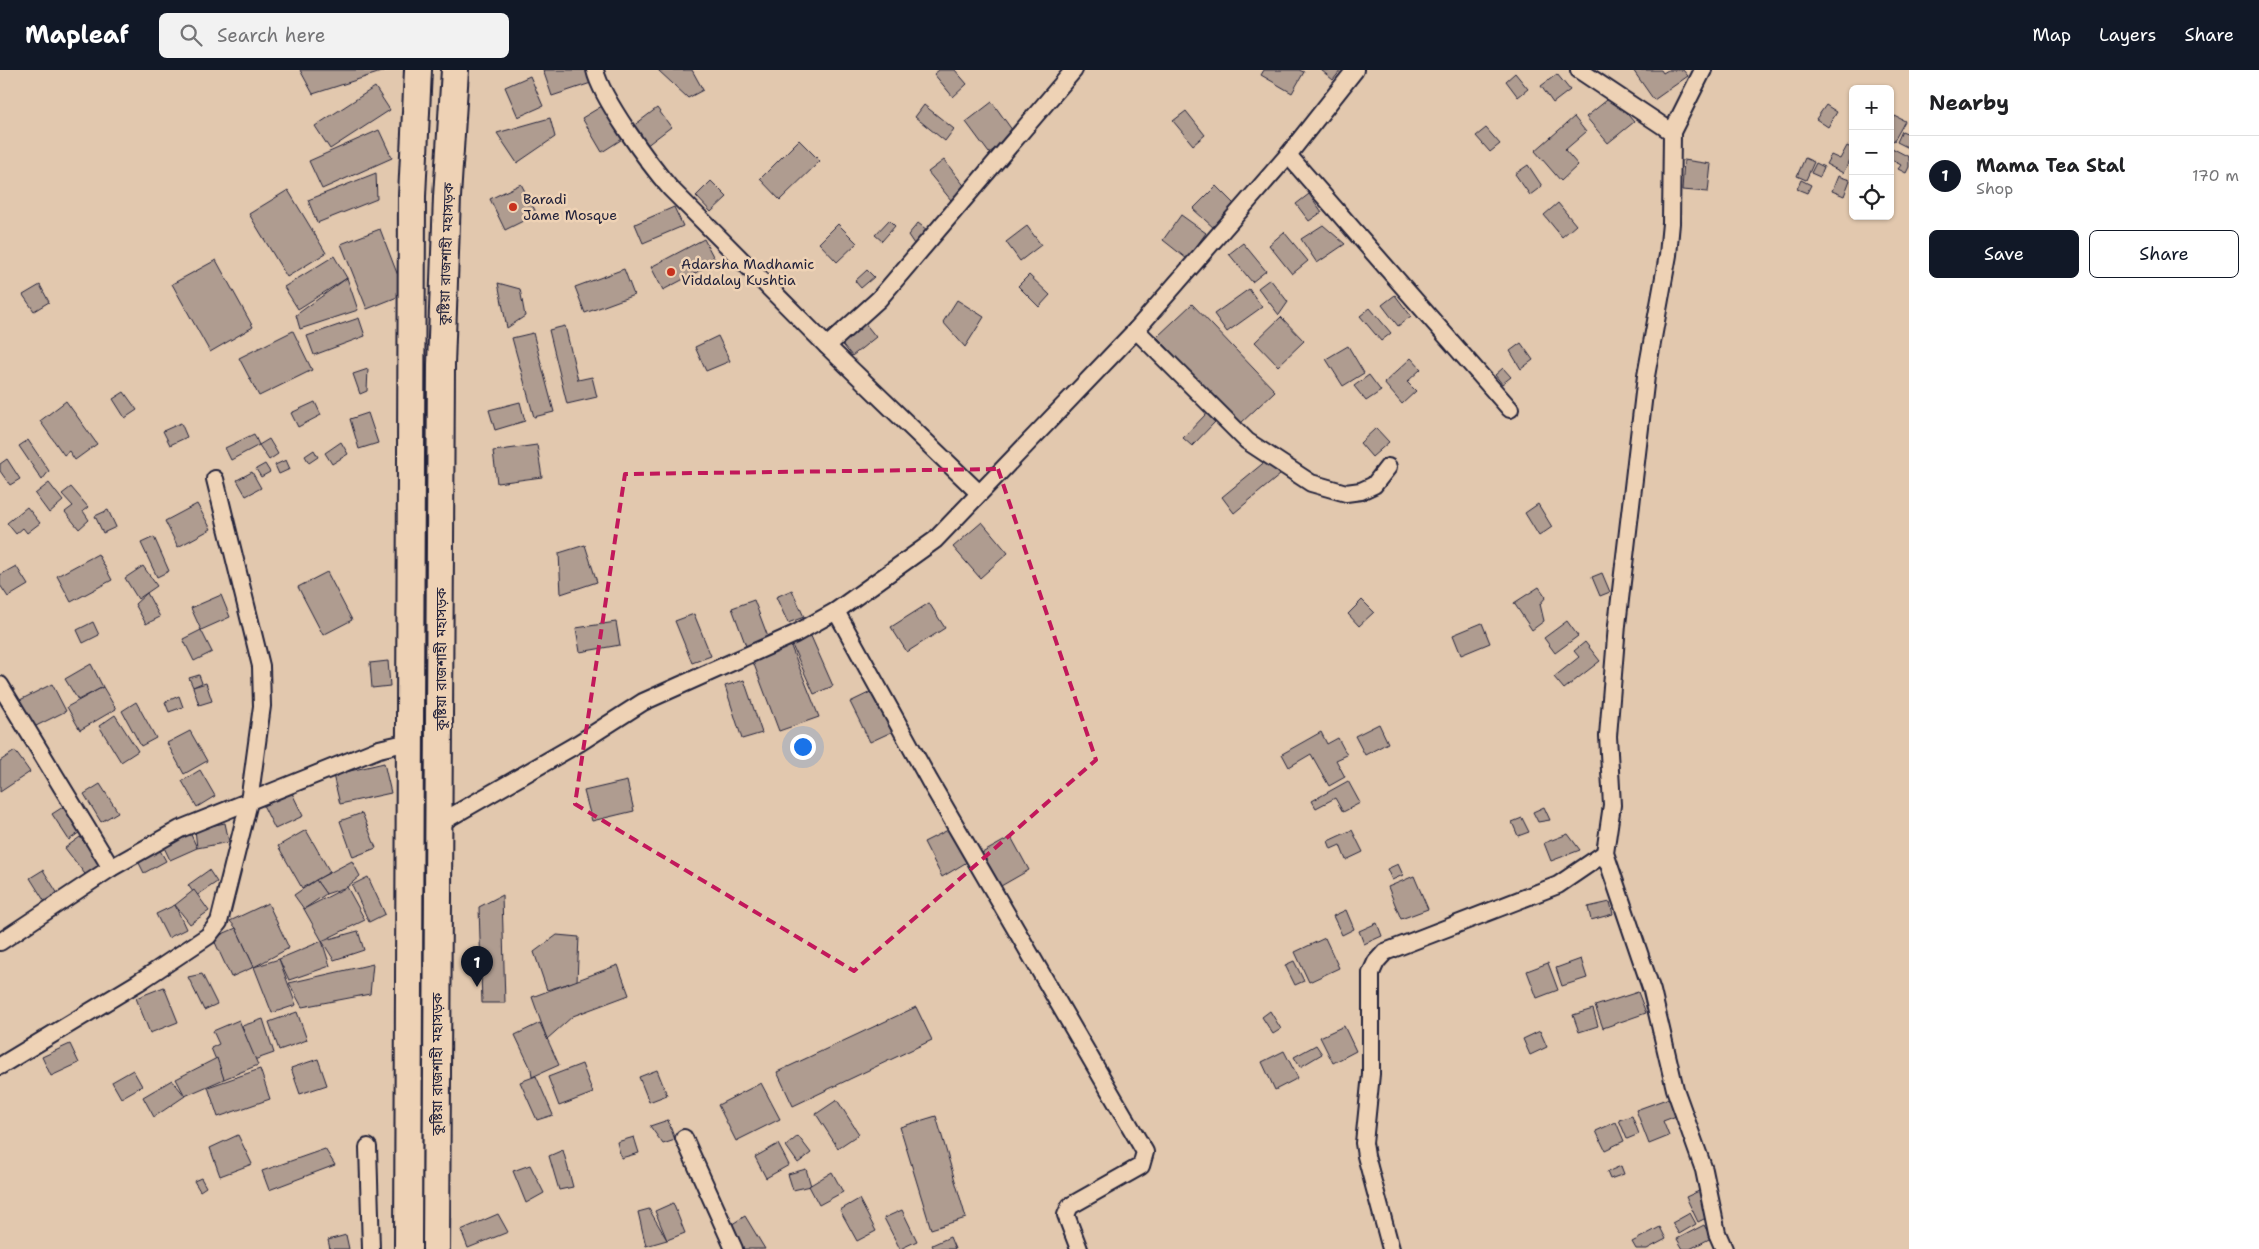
<!DOCTYPE html>
<meta charset="utf-8">
<style>
body{margin:0;font-family:"Shantell Sans","Noto Sans Bengali",sans-serif;background:#f2f2f2;color:#202124}
.controls{position:absolute;right:15px;top:15px;display:grid;overflow:hidden;border-radius:8px;box-shadow:0 1px 4px #0004}
.controls button{width:45px;height:45px;display:grid;place-items:center;padding:0;border:0;border-bottom:1px solid #e0e0e0;background:#fff;color:#202124;font:25px sans-serif}
.you{position:absolute;left:802px;top:676px;width:18px;height:18px;margin:-12px;border:4px solid #fff;border-radius:50%;background:#1a73e8;box-shadow:0 0 0 8px #1a73e833}
.badge{display:grid;place-items:center;width:32px;height:32px;border-radius:50%;background:#111827;color:#fff;font-size:16px;font-weight:700}
.pin{position:absolute;translate:-50% -41px;filter:drop-shadow(0 1px 2px #0008)}
.pin::after{content:'';position:absolute;top:26px;width:18px;height:15px;background:inherit;clip-path:polygon(0 0,100% 0,50% 100%)}
.list{margin:0;padding:0;list-style:none}
h2{display:flex;justify-content:space-between;align-items:center;height:65px;margin:0;padding:0 20px;font-size:21px}
h2 small{font-size:16px;font-weight:400;color:#757577}
.list li{display:grid;grid-template-columns:32px 1fr auto;gap:15px;align-items:center;box-sizing:border-box;height:80px;padding:0 20px;border-top:1px solid #e0e0e0}
.list b{display:block;font-size:19px;white-space:nowrap}
.list p{margin:0;font-size:16px;white-space:nowrap;color:#757577}
.list em{font-size:16px;font-style:normal;color:#757577}
.actions{display:flex;gap:10px;padding:15px 20px}
.actions a{flex:1;padding:11px 0;border:1px solid #111827;border-radius:8px;text-align:center;font-size:18px;color:#111827}
.actions .main{background:#111827;color:#fff}
.icon{flex:none;width:28px;height:28px;fill:none;stroke:currentColor;stroke-width:2;stroke-linecap:round;stroke-linejoin:round}
.map{position:relative;flex:none;width:1909px;height:1179px;overflow:hidden}
header{display:flex;align-items:center;gap:30px;box-sizing:border-box;height:70px;padding:0 25px;background:#111827;color:#fff}
header strong{font-size:24px}
nav{display:flex;gap:28px;margin-inline-start:auto;font-size:18px}
.search{width:350px;height:45px;background:#f2f2f2;display:flex;align-items:center;gap:12px;box-sizing:border-box;padding:0 18px;border-radius:8px;color:#757577;font-size:19px}
main{display:flex}
aside{flex:1;background:#fff}
.map>svg:first-child{display:block}
.building{fill:#af9c90;stroke:#22223b}
.lines{fill:none;stroke-linecap:round;stroke-linejoin:round}
.minor-casing{stroke:#22223b;stroke-width:20}
.trunk-casing{stroke:#22223b;stroke-width:30}
.minor{stroke:#eed2b5;stroke-width:16}
.trunk{stroke:#eed2b5;stroke-width:26}
.marked{fill:none;stroke:#c2185b;stroke-width:4;stroke-dasharray:10 6;stroke-linejoin:round}
.poi-dot{fill:#c8321e;stroke:#eed2b5;stroke-width:2}
.labels{text-anchor:middle;dominant-baseline:central;stroke-width:5;stroke-linejoin:round;paint-order:stroke}
.poi-label{font-size:14px;fill:#22223b;stroke:#eed2b5;text-anchor:start}
.street-label{font-size:14px;fill:#22223b;stroke:#eed2b5}
</style>
<header>
<strong>Mapleaf</strong>
<div class="search"><svg class="icon" aria-label="search" viewBox="0 0 24 24"><circle cx="10" cy="10" r="6"/><path d="M15 15l6 6"/></svg>Search here</div>
<nav><a>Map</a><a>Layers</a><a>Share</a></nav>
</header>
<main>
<div class="map">
<svg width="1909" height="1179" viewBox="0 0 1909 1179">
<rect width="100%" height="100%" fill="#e2c8ae"/>
<filter id="ink" filterUnits="userSpaceOnUse"><feTurbulence type="fractalNoise" baseFrequency=".02" numOctaves="2"/><feDisplacementMap in="SourceGraphic" scale="10" xChannelSelector="R" yChannelSelector="G"/><feConvolveMatrix kernelMatrix="1 2 1 2 8 2 1 2 1" color-interpolation-filters="sRGB"/></filter>
<g filter="url(#ink)">
<g class="building">
<polygon points="300,0 384,0 384,1 313,24"/>
<polygon points="543,0 590,0 594,12 552,26"/>
<polygon points="658,0 692,0 703,20 688,28"/>
<polygon points="939,0 955,0 967,14 953,27 934,4"/>
<polygon points="1264,0 1299,0 1304,2 1292,23 1261,5"/>
<polygon points="1321,0 1341,0 1333,10"/>
<polygon points="1633,0 1661,0 1663,3 1668,0 1683,0 1688,6 1654,30"/>
<polygon points="1515,3 1528,19 1518,27 1506,11"/>
<polygon points="1557,4 1570,20 1553,33 1541,16"/>
<polygon points="530,6 543,36 518,47 505,17"/>
<polygon points="375,17 390,40 330,79 315,56"/>
<polygon points="1612,26 1634,52 1608,73 1586,47"/>
<polygon points="992,32 1015,64 989,83 966,52"/>
<polygon points="607,33 627,66 602,82 582,48"/>
<polygon points="924,35 954,59 945,71 915,47"/>
<polygon points="1826,35 1837,42 1828,57 1816,49"/>
<polygon points="657,38 671,57 646,76 632,57"/>
<polygon points="1186,41 1205,65 1193,75 1173,51"/>
<polygon points="1895,46 1905,51 1894,71 1890,69 1890,55"/>
<polygon points="1574,47 1586,62 1565,80 1578,95 1561,111 1535,81"/>
<polygon points="550,48 555,67 517,93 497,63"/>
<polygon points="1486,58 1500,74 1490,82 1476,66"/>
<polygon points="379,60 392,88 322,119 309,91"/>
<polygon points="1902,61 1909,64 1909,78 1897,72"/>
<polygon points="799,70 820,91 780,130 760,109"/>
<polygon points="1847,76 1853,79 1853,85 1843,103 1826,94 1831,85 1840,89"/>
<polygon points="1890,77 1909,87 1909,97 1906,103 1898,99 1901,95 1890,89"/>
<polygon points="1805,88 1814,92 1806,110 1797,106"/>
<polygon points="944,90 966,118 951,130 928,102"/>
<polygon points="1684,90 1711,94 1708,122 1682,120"/>
<polygon points="1816,93 1824,97 1820,107 1811,103"/>
<polygon points="1528,95 1542,116 1530,125 1515,104"/>
<polygon points="376,103 377,129 317,153 308,130"/>
<polygon points="1838,106 1850,110 1844,126 1832,121"/>
<polygon points="1801,110 1811,115 1807,123 1797,119"/>
<polygon points="711,111 727,127 711,142 696,126"/>
<polygon points="521,114 537,144 505,160 490,129"/>
<polygon points="1216,116 1235,135 1215,159 1193,139"/>
<polygon points="288,120 326,183 287,207 249,144"/>
<polygon points="1309,124 1322,142 1309,151 1296,134"/>
<polygon points="1558,133 1576,155 1562,167 1544,145"/>
<polygon points="674,137 683,156 643,173 635,154"/>
<polygon points="1181,145 1206,163 1187,189 1163,170"/>
<polygon points="889,150 895,156 882,171 875,165"/>
<polygon points="918,153 931,163 914,174 908,165"/>
<polygon points="838,154 857,173 837,192 819,173"/>
<polygon points="1323,155 1345,174 1317,193 1301,169"/>
<polygon points="1027,156 1041,175 1020,191 1006,172"/>
<polygon points="380,159 405,224 367,239 341,174"/>
<polygon points="1284,162 1308,191 1292,204 1269,175"/>
<polygon points="704,169 716,192 663,220 651,197"/>
<polygon points="1243,173 1266,201 1252,212 1229,184"/>
<polygon points="334,186 347,208 298,239 284,217"/>
<polygon points="216,190 253,257 210,282 172,214"/>
<polygon points="624,199 634,225 585,243 575,217"/>
<polygon points="867,200 874,207 861,218 855,211"/>
<polygon points="1029,205 1050,225 1039,237 1018,216"/>
<polygon points="347,208 358,240 300,259 296,245"/>
<polygon points="1270,209 1288,232 1279,245 1258,218"/>
<polygon points="498,213 520,219 525,246 507,258"/>
<polygon points="40,215 49,232 34,241 23,225"/>
<polygon points="1249,219 1262,237 1227,262 1214,244"/>
<polygon points="1395,225 1411,246 1398,256 1382,235"/>
<polygon points="957,230 984,247 965,277 943,252"/>
<polygon points="1192,234 1275,321 1240,354 1157,267"/>
<polygon points="1370,238 1391,263 1381,271 1360,246"/>
<polygon points="1281,247 1304,271 1278,296 1255,272"/>
<polygon points="359,248 365,266 314,285 307,266"/>
<polygon points="864,252 876,267 852,286 840,271"/>
<polygon points="565,256 578,310 592,307 597,327 567,334 549,260"/>
<polygon points="293,261 312,300 259,326 239,288"/>
<polygon points="533,263 554,342 534,347 512,268"/>
<polygon points="718,266 730,291 706,301 695,277"/>
<polygon points="1521,273 1533,290 1521,299 1510,281"/>
<polygon points="1348,276 1364,303 1343,316 1326,289"/>
<polygon points="1411,288 1421,299 1407,312 1416,321 1402,334 1384,313"/>
<polygon points="1503,298 1511,307 1502,314 1495,305"/>
<polygon points="368,299 367,321 360,324 353,304"/>
<polygon points="1369,305 1381,321 1366,331 1354,316"/>
<polygon points="124,322 137,340 125,348 113,329"/>
<polygon points="66,331 97,374 75,390 69,381 64,385 40,351"/>
<polygon points="315,332 321,345 298,357 291,343"/>
<polygon points="520,332 525,351 495,360 489,340"/>
<polygon points="368,343 378,373 359,379 350,349"/>
<polygon points="1207,343 1215,352 1192,376 1183,368"/>
<polygon points="181,353 187,367 170,375 163,361"/>
<polygon points="1376,358 1389,372 1372,387 1360,373"/>
<polygon points="254,364 259,375 231,390 225,378"/>
<polygon points="269,369 278,384 269,390 259,375"/>
<polygon points="28,370 49,401 42,410 19,376"/>
<polygon points="341,372 348,384 332,394 325,383"/>
<polygon points="537,375 542,407 497,413 493,381"/>
<polygon points="314,380 318,387 309,393 305,386"/>
<polygon points="7,389 20,409 10,415 0,401 0,394"/>
<polygon points="286,390 290,399 279,404 275,395"/>
<polygon points="1267,390 1280,405 1234,443 1222,427"/>
<polygon points="265,394 270,402 261,407 256,399"/>
<polygon points="252,402 261,418 246,426 237,410"/>
<polygon points="49,413 63,431 49,443 35,424"/>
<polygon points="71,417 88,437 83,441 89,450 79,459 65,442 73,436 62,424"/>
<polygon points="197,434 211,459 178,477 165,451"/>
<polygon points="1538,434 1552,457 1539,466 1525,443"/>
<polygon points="27,437 40,453 27,463 23,458 16,464 7,453"/>
<polygon points="108,440 116,457 103,463 95,446"/>
<polygon points="982,452 1008,483 980,508 953,477"/>
<polygon points="154,467 169,501 157,507 141,473"/>
<polygon points="585,475 597,512 561,524 559,483"/>
<polygon points="98,484 112,510 71,532 57,506"/>
<polygon points="16,496 28,515 8,527 0,515 0,505"/>
<polygon points="143,496 157,516 138,529 125,508"/>
<polygon points="327,502 352,550 323,565 298,517"/>
<polygon points="1602,503 1610,522 1600,526 1592,507"/>
<polygon points="1539,517 1546,527 1540,534 1544,551 1532,560 1514,533"/>
<polygon points="792,520 804,547 788,553 776,527"/>
<polygon points="147,523 160,547 146,554 135,534"/>
<polygon points="221,525 230,547 201,560 191,538"/>
<polygon points="754,530 768,567 746,576 732,538"/>
<polygon points="1362,530 1374,542 1359,556 1348,544"/>
<polygon points="929,533 945,558 907,582 891,557"/>
<polygon points="694,544 711,586 692,593 675,551"/>
<polygon points="1567,551 1578,566 1555,583 1544,568"/>
<polygon points="93,552 99,565 83,573 77,560"/>
<polygon points="616,552 620,575 580,582 576,558"/>
<polygon points="1482,553 1490,573 1461,585 1453,565"/>
<polygon points="201,560 212,582 194,591 183,569"/>
<polygon points="810,564 833,616 814,624 791,573"/>
<polygon points="1585,572 1600,591 1564,619 1554,607 1579,587 1574,581"/>
<polygon points="790,574 819,647 779,661 752,589"/>
<polygon points="388,591 390,616 372,618 370,593"/>
<polygon points="91,594 103,617 78,630 65,609"/>
<polygon points="199,605 202,613 193,617 189,608"/>
<polygon points="744,610 762,663 742,669 725,616"/>
<polygon points="206,613 212,631 199,635 193,617"/>
<polygon points="52,614 66,641 34,657 20,630"/>
<polygon points="103,617 116,639 80,660 67,637"/>
<polygon points="877,619 898,659 870,672 850,632"/>
<polygon points="179,626 183,637 169,642 165,632"/>
<polygon points="136,632 156,668 141,676 122,641"/>
<polygon points="115,645 138,681 121,692 99,656"/>
<polygon points="1379,654 1388,673 1365,685 1355,666"/>
<polygon points="190,661 207,691 184,704 167,673"/>
<polygon points="1321,662 1327,674 1338,668 1347,685 1336,690 1345,707 1329,716 1311,684 1289,697 1282,684"/>
<polygon points="15,681 30,702 0,722 0,691"/>
<polygon points="384,693 391,723 340,734 333,705"/>
<polygon points="200,700 215,726 197,737 182,711"/>
<polygon points="627,711 634,741 592,751 584,721"/>
<polygon points="1348,711 1360,733 1343,742 1335,728 1316,738 1312,731"/>
<polygon points="100,714 118,742 101,752 84,724"/>
<polygon points="290,719 303,746 275,759 262,733"/>
<polygon points="63,737 80,762 69,770 52,744"/>
<polygon points="1544,737 1550,750 1538,752 1533,742"/>
<polygon points="362,743 376,778 353,787 340,751"/>
<polygon points="1522,748 1529,762 1518,766 1512,752"/>
<polygon points="225,753 229,772 197,778 195,759"/>
<polygon points="956,756 972,789 942,807 924,772"/>
<polygon points="188,758 197,778 170,790 161,771"/>
<polygon points="306,760 330,802 302,818 278,776"/>
<polygon points="1352,760 1363,782 1346,790 1340,775 1331,779 1328,771"/>
<polygon points="1568,764 1580,780 1551,791 1544,773"/>
<polygon points="80,767 103,797 88,808 65,778"/>
<polygon points="1011,767 1029,800 1001,816 982,783"/>
<polygon points="157,775 166,791 144,803 136,787"/>
<polygon points="352,791 360,806 347,817 326,824 316,810"/>
<polygon points="1398,794 1403,805 1392,810 1387,799"/>
<polygon points="43,800 58,824 45,832 30,808"/>
<polygon points="209,800 217,812 196,826 188,815"/>
<polygon points="1414,806 1428,839 1401,849 1388,817"/>
<polygon points="368,807 385,844 369,852 352,815"/>
<polygon points="316,810 326,824 304,839 294,825"/>
<polygon points="347,817 365,850 322,871 304,839"/>
<polygon points="194,820 209,841 190,854 175,835"/>
<polygon points="502,825 505,933 482,933 479,837"/>
<polygon points="1610,832 1613,844 1591,850 1588,837"/>
<polygon points="268,833 289,878 254,897 236,858 230,851"/>
<polygon points="175,835 186,859 168,868 156,844"/>
<polygon points="1346,840 1354,859 1342,865 1333,846"/>
<polygon points="1377,853 1382,866 1364,874 1359,861"/>
<polygon points="236,858 254,897 231,907 213,868"/>
<polygon points="358,861 364,880 334,890 322,871"/>
<polygon points="557,865 579,867 577,911 547,920 534,882"/>
<polygon points="1325,868 1339,898 1309,912 1295,882"/>
<polygon points="322,871 330,896 289,910 279,889"/>
<polygon points="279,889 296,935 272,943 254,897"/>
<polygon points="1581,889 1587,908 1562,916 1556,898"/>
<polygon points="1294,891 1304,911 1295,915 1285,895"/>
<polygon points="1548,893 1558,920 1537,928 1527,901"/>
<polygon points="373,894 370,924 302,937 289,913"/>
<polygon points="618,895 629,925 573,946 547,969 532,927"/>
<polygon points="202,904 217,934 204,940 188,907"/>
<polygon points="164,917 178,952 150,963 136,928"/>
<polygon points="1638,922 1646,943 1603,958 1595,936"/>
<polygon points="916,937 932,970 793,1036 777,1002"/>
<polygon points="1593,939 1598,956 1579,962 1573,945"/>
<polygon points="1270,941 1281,959 1273,964 1262,947"/>
<polygon points="297,942 307,970 279,980 269,952"/>
<polygon points="263,949 274,983 254,990 242,956"/>
<polygon points="239,950 258,995 224,1009 211,978 219,974 213,961"/>
<polygon points="540,953 559,995 532,1007 531,999 515,965"/>
<polygon points="1344,956 1356,981 1333,993 1320,967"/>
<polygon points="1540,961 1547,977 1530,985 1523,969"/>
<polygon points="70,974 79,993 51,1006 42,987"/>
<polygon points="1316,975 1322,984 1300,997 1294,987"/>
<polygon points="1284,981 1298,1008 1275,1020 1262,992"/>
<polygon points="217,988 224,1009 185,1026 176,1009"/>
<polygon points="318,989 327,1015 300,1024 291,998"/>
<polygon points="582,994 593,1023 559,1036 548,1007"/>
<polygon points="260,999 270,1029 218,1047 208,1017"/>
<polygon points="133,1000 142,1016 121,1028 112,1012"/>
<polygon points="657,1000 667,1025 649,1032 639,1007"/>
<polygon points="536,1006 553,1045 537,1050 520,1012"/>
<polygon points="172,1010 185,1026 154,1047 143,1027"/>
<polygon points="761,1013 780,1049 736,1071 718,1035"/>
<polygon points="1672,1027 1679,1045 1663,1051 1669,1066 1649,1074 1636,1040"/>
<polygon points="837,1030 859,1064 838,1078 816,1044"/>
<polygon points="936,1046 966,1148 931,1159 900,1057"/>
<polygon points="1632,1046 1639,1064 1627,1069 1619,1050"/>
<polygon points="668,1050 675,1070 663,1074 650,1056"/>
<polygon points="1616,1052 1624,1071 1605,1080 1596,1061"/>
<polygon points="238,1065 252,1094 220,1106 210,1078"/>
<polygon points="798,1066 811,1083 798,1093 786,1076"/>
<polygon points="634,1067 639,1083 621,1088 617,1072"/>
<polygon points="778,1074 789,1095 766,1108 755,1087"/>
<polygon points="325,1079 335,1095 269,1120 262,1101"/>
<polygon points="563,1080 573,1117 559,1120 549,1086"/>
<polygon points="530,1095 544,1123 526,1133 513,1101"/>
<polygon points="1621,1096 1624,1104 1610,1109 1607,1102"/>
<polygon points="806,1099 811,1116 793,1120 788,1104"/>
<polygon points="832,1102 843,1122 819,1135 809,1116"/>
<polygon points="201,1108 206,1117 200,1121 194,1111"/>
<polygon points="1699,1121 1710,1146 1698,1152 1686,1127"/>
<polygon points="859,1129 876,1161 857,1171 840,1140"/>
<polygon points="673,1133 685,1163 667,1170 655,1141"/>
<polygon points="649,1139 667,1170 646,1176 638,1142"/>
<polygon points="902,1140 917,1171 900,1179 884,1148"/>
<polygon points="1690,1143 1696,1154 1679,1164 1672,1153"/>
<polygon points="498,1144 508,1162 468,1178 461,1160"/>
<polygon points="745,1146 765,1179 739,1179 726,1158"/>
<polygon points="1704,1155 1711,1168 1690,1179 1683,1179 1677,1169"/>
<polygon points="1660,1157 1666,1169 1647,1179 1636,1179 1632,1172"/>
<polygon points="346,1165 349,1179 330,1179 328,1170"/>
<polygon points="950,1167 955,1179 934,1179 932,1175"/>
</g>
<g class="lines">
<defs>
<g id="minor">
<path d="M595 0C601 28 650 95 670 118L827 276 979 423"/>
<polyline points="1579,0 1672,62"/>
<polyline points="1703,0 1672,62 1671,153 1668,185 1646,306 1617,555 1608,666 1612,735 1605,783 1652,921 1675,1019 1704,1100 1717,1163 1724,1179"/>
<polyline points="1288,85 1510,339"/>
<polyline points="1136,260 1247,371 1311,413 1346,423 1361,421 1374,415 1388,397"/>
<polyline points="827,276 879,229 1074,0"/>
<polyline points="836,541 929,710 1145,1082 1141,1096 1070,1136 1066,1145 1079,1179"/>
<polyline points="0,615 111,798"/>
<polyline points="438,754 579,673 643,632 795,564 836,541 935,470 1136,260 1288,85 1355,0"/>
<polyline points="0,872 111,798 180,759 379,679 409,672"/>
<polyline points="0,996 139,912 208,866 219,852 249,732 262,636 261,596 215,409"/>
<polyline points="684,1068 734,1179"/>
<polyline points="368,1077 371,1179"/>
<polyline points="1391,1179 1366,1086 1364,1073 1371,1004 1371,903 1376,892 1385,882 1558,815 1605,783"/>
</g>
<g id="trunk">
<polyline points="408,1179 412,126 418,0"/>
<polyline points="436,1179 441,295 447,127 455,0"/>
</g>
</defs>
<use href="#minor" class="minor-casing"/>
<use href="#trunk" class="trunk-casing"/>
<use href="#minor" class="minor"/>
<use href="#trunk" class="trunk"/>
</g>
</g>
<path class="marked" d="M998 399 1096 690 854 901 575 734 625 404Z"/>
<g class="poi-dot">
<circle cx="513" cy="137" r="5"/>
<circle cx="671" cy="202" r="5"/>
</g>
<g class="labels">
<g class="poi-label">
<text x="523" y="129">Baradi<tspan x="523" dy="16">Jame Mosque</tspan></text>
<text x="681" y="194">Adarsha Madhamic<tspan x="681" dy="16">Viddalay Kushtia</tspan></text>
</g>
<g class="street-label">
<text transform="translate(446 184) rotate(-88)">কুষ্টিয়া রাজশাহী মহাসড়ক</text>
<text transform="translate(441 589) rotate(-90)">কুষ্টিয়া রাজশাহী মহাসড়ক</text>
<text transform="translate(437 994) rotate(-90)">কুষ্টিয়া রাজশাহী মহাসড়ক</text>
</g>
</g>
</svg>
<div class="controls">
<button>+</button>
<button>−</button>
<button><svg class="icon" aria-label="locate" viewBox="0 0 24 24"><circle cx="12" cy="12" r="6"/><path d="M12 2v4M12 18v4M2 12h4M18 12h4"/></svg></button>
</div>
<div class="you"></div>
<div class="pin badge" style="left:477px;top:917px">1</div>
</div>
<aside>
<h2>Nearby<small></small></h2>
<ul class="list">
<li><span class="badge">1</span><div><b>Mama Tea Stal</b><p>Shop</p></div><em>170 m</em></li>
</ul>
<div class="actions"><a class="main">Save</a><a>Share</a></div>
</aside>
</main>
